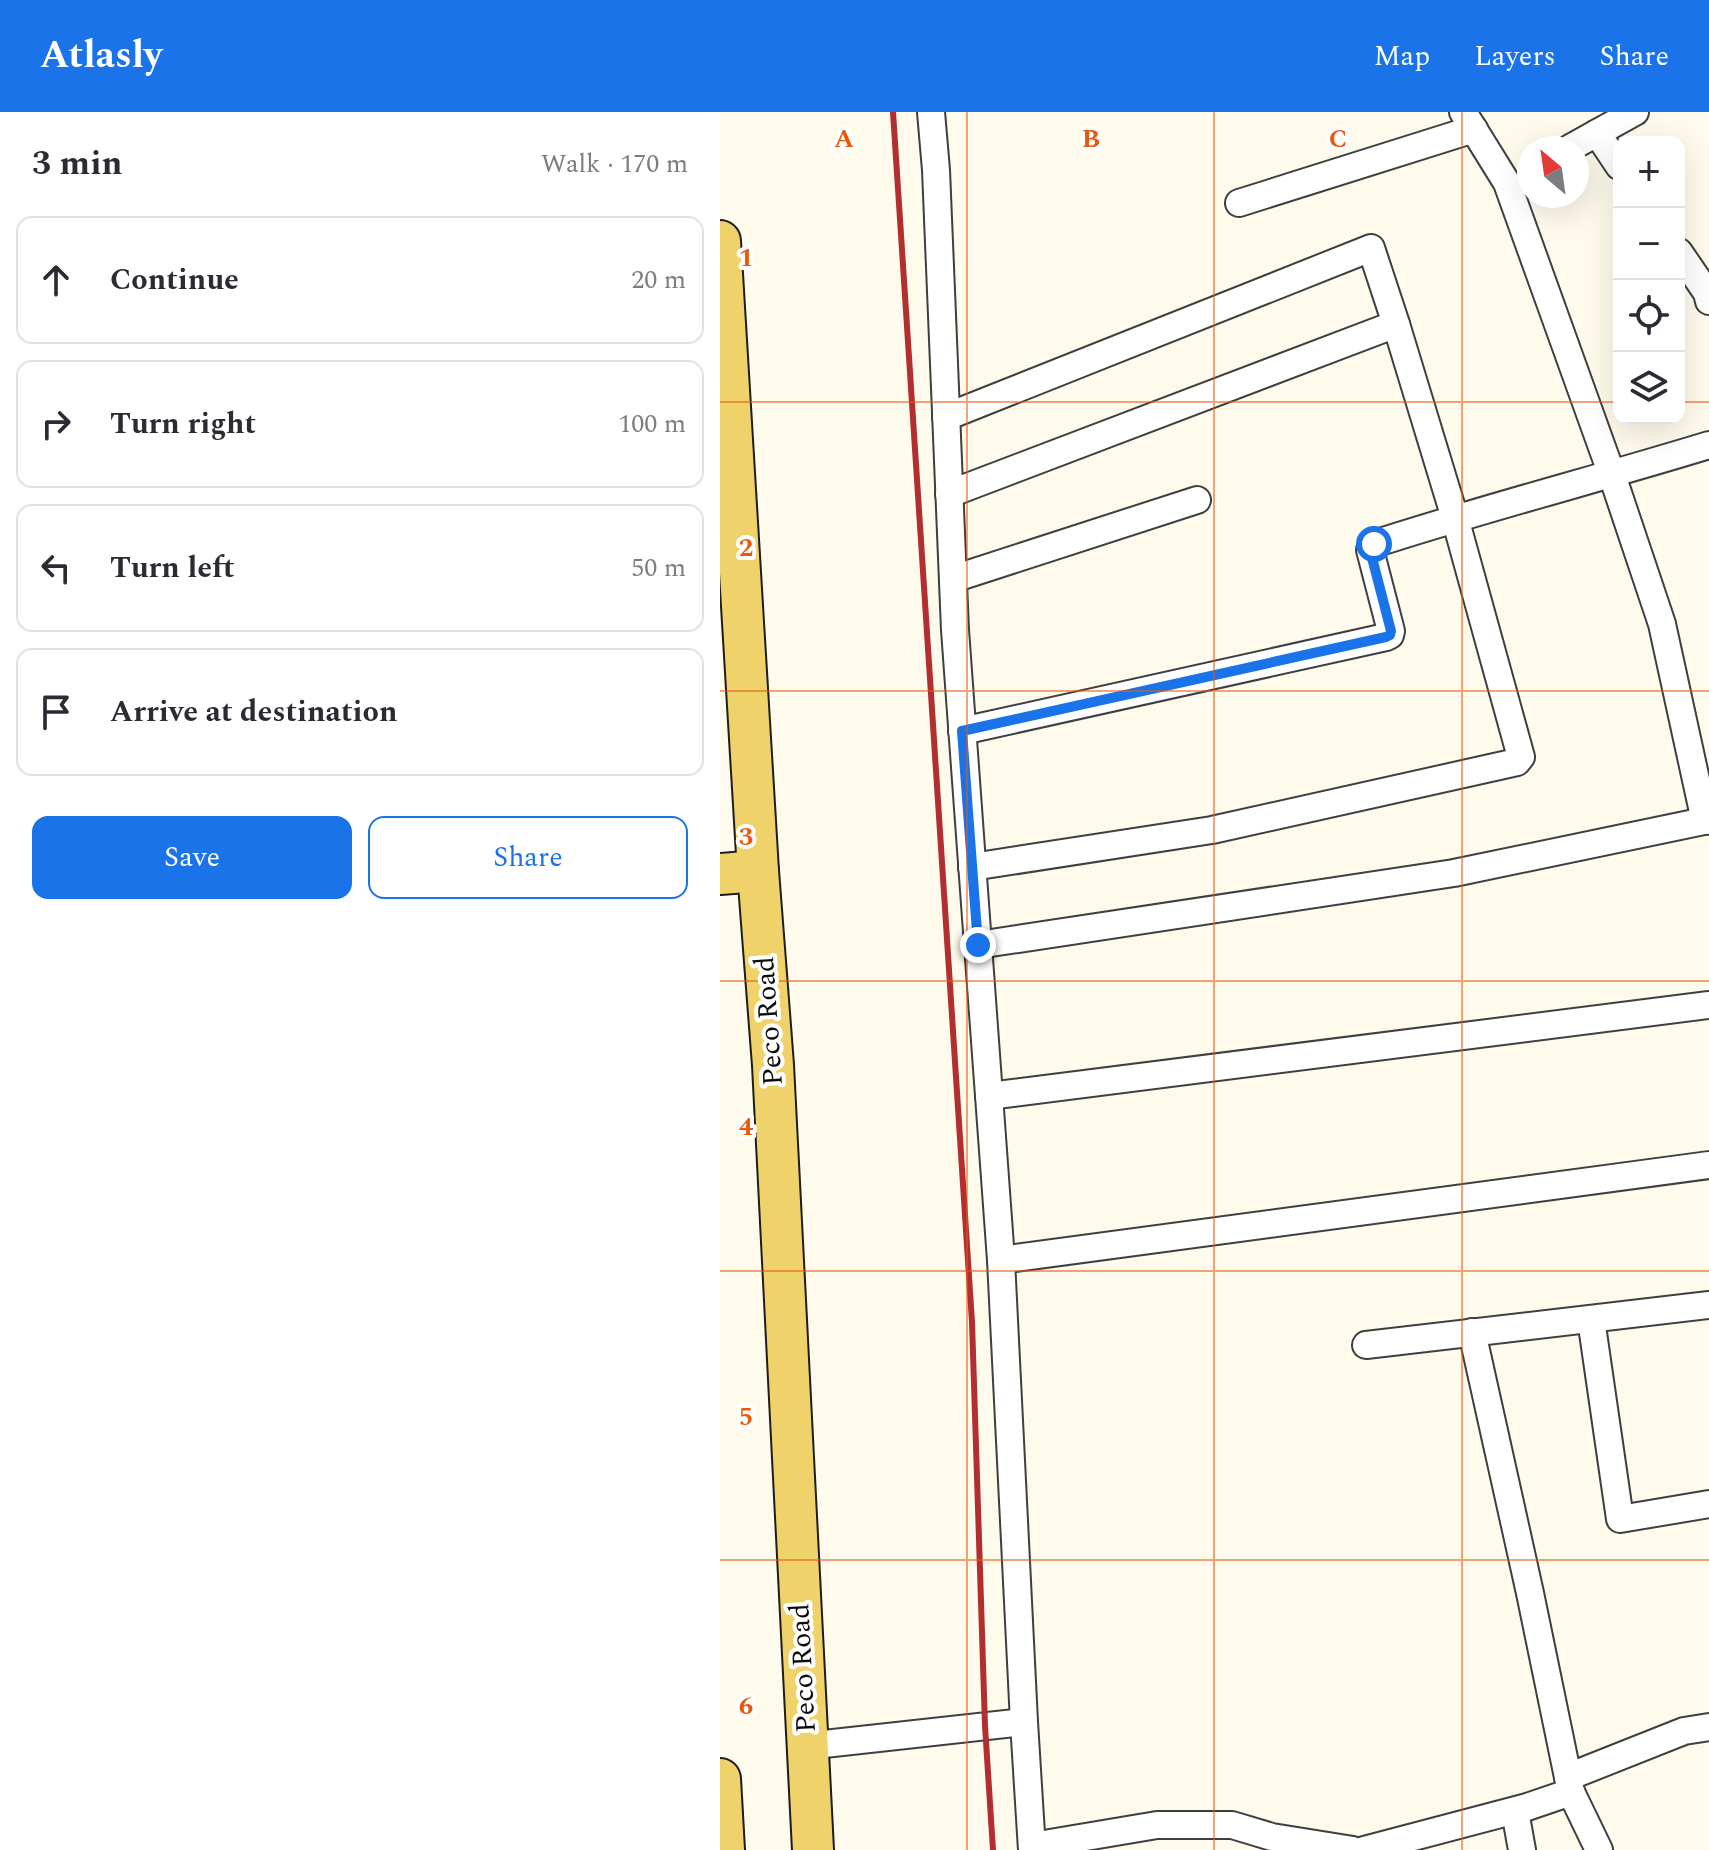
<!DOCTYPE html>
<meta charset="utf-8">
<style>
body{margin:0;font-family:Spectral,serif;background:#f7f7f7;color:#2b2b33}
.controls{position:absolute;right:24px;top:24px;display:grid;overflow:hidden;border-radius:16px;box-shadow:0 8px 32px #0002}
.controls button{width:72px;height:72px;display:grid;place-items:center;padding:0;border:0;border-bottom:2px solid #e1e1e2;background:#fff;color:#2b2b33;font:40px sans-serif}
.compass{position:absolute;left:797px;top:24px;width:72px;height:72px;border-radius:50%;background:#fff;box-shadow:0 8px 32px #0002;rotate:331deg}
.stop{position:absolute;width:24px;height:24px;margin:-18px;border:6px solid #1a73e8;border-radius:50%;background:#fff}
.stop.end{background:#1a73e8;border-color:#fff;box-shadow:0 2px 8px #0008}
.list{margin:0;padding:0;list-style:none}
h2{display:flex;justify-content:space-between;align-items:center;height:104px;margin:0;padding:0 32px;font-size:34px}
h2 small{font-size:26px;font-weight:400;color:#7c7c81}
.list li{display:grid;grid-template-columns:52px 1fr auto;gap:24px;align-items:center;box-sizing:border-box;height:128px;margin:0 16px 16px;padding:0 16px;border:2px solid #e1e1e2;border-radius:16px}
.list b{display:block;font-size:30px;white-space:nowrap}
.list em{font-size:26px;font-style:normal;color:#7c7c81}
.actions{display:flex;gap:16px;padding:24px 32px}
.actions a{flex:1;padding:18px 0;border:2px solid #1a73e8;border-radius:16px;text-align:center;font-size:28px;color:#1a73e8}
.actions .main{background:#1a73e8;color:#fff}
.icon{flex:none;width:44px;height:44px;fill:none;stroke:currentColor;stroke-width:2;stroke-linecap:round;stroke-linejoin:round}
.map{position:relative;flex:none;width:989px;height:1738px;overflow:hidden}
header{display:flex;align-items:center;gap:48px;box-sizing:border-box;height:112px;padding:0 40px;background:#1a73e8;color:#fff}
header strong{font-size:38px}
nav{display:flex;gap:44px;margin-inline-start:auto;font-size:28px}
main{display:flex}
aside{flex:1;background:#fff}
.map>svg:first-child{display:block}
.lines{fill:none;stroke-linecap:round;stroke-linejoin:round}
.minor-casing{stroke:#3f3f3f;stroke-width:30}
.primary-casing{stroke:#1d1d1d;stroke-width:44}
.minor{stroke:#fff;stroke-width:26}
.primary{stroke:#f0d26b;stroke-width:40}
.rail{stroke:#b32e31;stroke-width:6}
.route{stroke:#1a73e8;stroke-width:10}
.grid{fill:none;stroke:#e8590c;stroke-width:2;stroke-opacity:0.55}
.labels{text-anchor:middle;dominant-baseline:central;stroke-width:8;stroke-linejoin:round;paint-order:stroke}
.street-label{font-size:28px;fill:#0c0c0c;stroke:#fff}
.grid-label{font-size:26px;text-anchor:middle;font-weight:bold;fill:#e8590c;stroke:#fff;stroke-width:8;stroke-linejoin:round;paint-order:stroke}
</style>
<header>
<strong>Atlasly</strong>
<nav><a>Map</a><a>Layers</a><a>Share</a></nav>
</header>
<main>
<aside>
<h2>3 min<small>Walk · 170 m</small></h2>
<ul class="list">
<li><svg class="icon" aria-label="ahead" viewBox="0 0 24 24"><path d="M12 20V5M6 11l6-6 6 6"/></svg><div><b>Continue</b></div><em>20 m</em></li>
<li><svg class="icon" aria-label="right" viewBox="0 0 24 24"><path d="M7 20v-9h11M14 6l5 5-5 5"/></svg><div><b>Turn right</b></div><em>100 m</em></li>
<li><svg class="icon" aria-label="left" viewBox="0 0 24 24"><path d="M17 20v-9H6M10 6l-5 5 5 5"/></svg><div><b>Turn left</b></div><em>50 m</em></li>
<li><svg class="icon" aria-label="arrive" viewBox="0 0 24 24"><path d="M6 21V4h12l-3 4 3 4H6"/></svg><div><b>Arrive at destination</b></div></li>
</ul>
<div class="actions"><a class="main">Save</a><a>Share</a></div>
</aside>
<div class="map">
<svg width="989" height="1738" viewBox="0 0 989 1738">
<rect width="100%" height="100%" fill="#fefbed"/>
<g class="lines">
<defs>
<g id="minor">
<polyline points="211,0 216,58 235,518 281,1148 304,1610 312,1738"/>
<polyline points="743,0 787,71 892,363 942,512 985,709"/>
<polyline points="877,21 899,54"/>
<polyline points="850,36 915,0"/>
<polyline points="519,91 754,17"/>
<polyline points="959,140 987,181 989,189"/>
<polyline points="226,305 651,136 676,212 735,406 801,645 797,650 492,718 252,755"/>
<polyline points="229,382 676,212"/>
<polyline points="233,467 477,388"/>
<path d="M242 619 666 525 670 523 671 519 650 438 654 432C765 396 878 367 989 333"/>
<polyline points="258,833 734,761 989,708"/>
<polyline points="269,984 989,893"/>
<polyline points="281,1148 989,1053"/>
<polyline points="871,1207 900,1407 989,1392"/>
<polyline points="646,1233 989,1193"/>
<polyline points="86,1634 304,1610"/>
<polyline points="848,1665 964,1619 989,1615"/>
<polyline points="851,1680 879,1738"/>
<polyline points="795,1699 802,1738"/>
<polyline points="312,1734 437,1713 512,1713 552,1725 633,1738"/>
<polyline points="644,1738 807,1695 851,1680 810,1481 752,1220"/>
</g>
<g id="primary">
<polyline points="0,129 38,759 53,953 93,1738"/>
<polyline points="0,762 38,759"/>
<polyline points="0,1667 4,1738"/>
</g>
</defs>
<use href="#minor" class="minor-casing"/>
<use href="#primary" class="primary-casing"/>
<use href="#minor" class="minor"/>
<use href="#primary" class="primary"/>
<polyline class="rail" points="173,0 252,1210 265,1614 273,1738"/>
</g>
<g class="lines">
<polyline class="route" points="258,833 242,619 666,525 670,523 671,519 650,438 654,432"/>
</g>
<path class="grid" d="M247 0V1738M494 0V1738M742 0V1738M0 290H899M959 290H989M0 579H989M0 869H989M0 1159H989M0 1448H989"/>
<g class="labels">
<g class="street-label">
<text transform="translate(49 909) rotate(-94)">Peco Road</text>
<text transform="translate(83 1556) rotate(-93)">Peco Road</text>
</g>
</g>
<g class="grid-label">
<text x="124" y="35">A</text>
<text x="371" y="35">B</text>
<text x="618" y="35">C</text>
<text x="26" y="154">1</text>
<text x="26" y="444">2</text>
<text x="26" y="733">3</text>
<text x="26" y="1023">4</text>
<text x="26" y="1313">5</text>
<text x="26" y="1602">6</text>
</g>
</svg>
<div class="controls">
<button>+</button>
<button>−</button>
<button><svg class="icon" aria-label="locate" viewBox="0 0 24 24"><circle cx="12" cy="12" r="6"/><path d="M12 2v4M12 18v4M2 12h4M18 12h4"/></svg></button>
<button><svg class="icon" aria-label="layers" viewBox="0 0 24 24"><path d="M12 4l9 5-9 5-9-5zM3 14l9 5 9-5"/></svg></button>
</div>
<svg class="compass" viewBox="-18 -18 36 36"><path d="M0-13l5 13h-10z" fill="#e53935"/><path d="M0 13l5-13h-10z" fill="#7c7c81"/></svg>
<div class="stop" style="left:654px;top:432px"></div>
<div class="stop end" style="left:258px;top:833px"></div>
</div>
</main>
